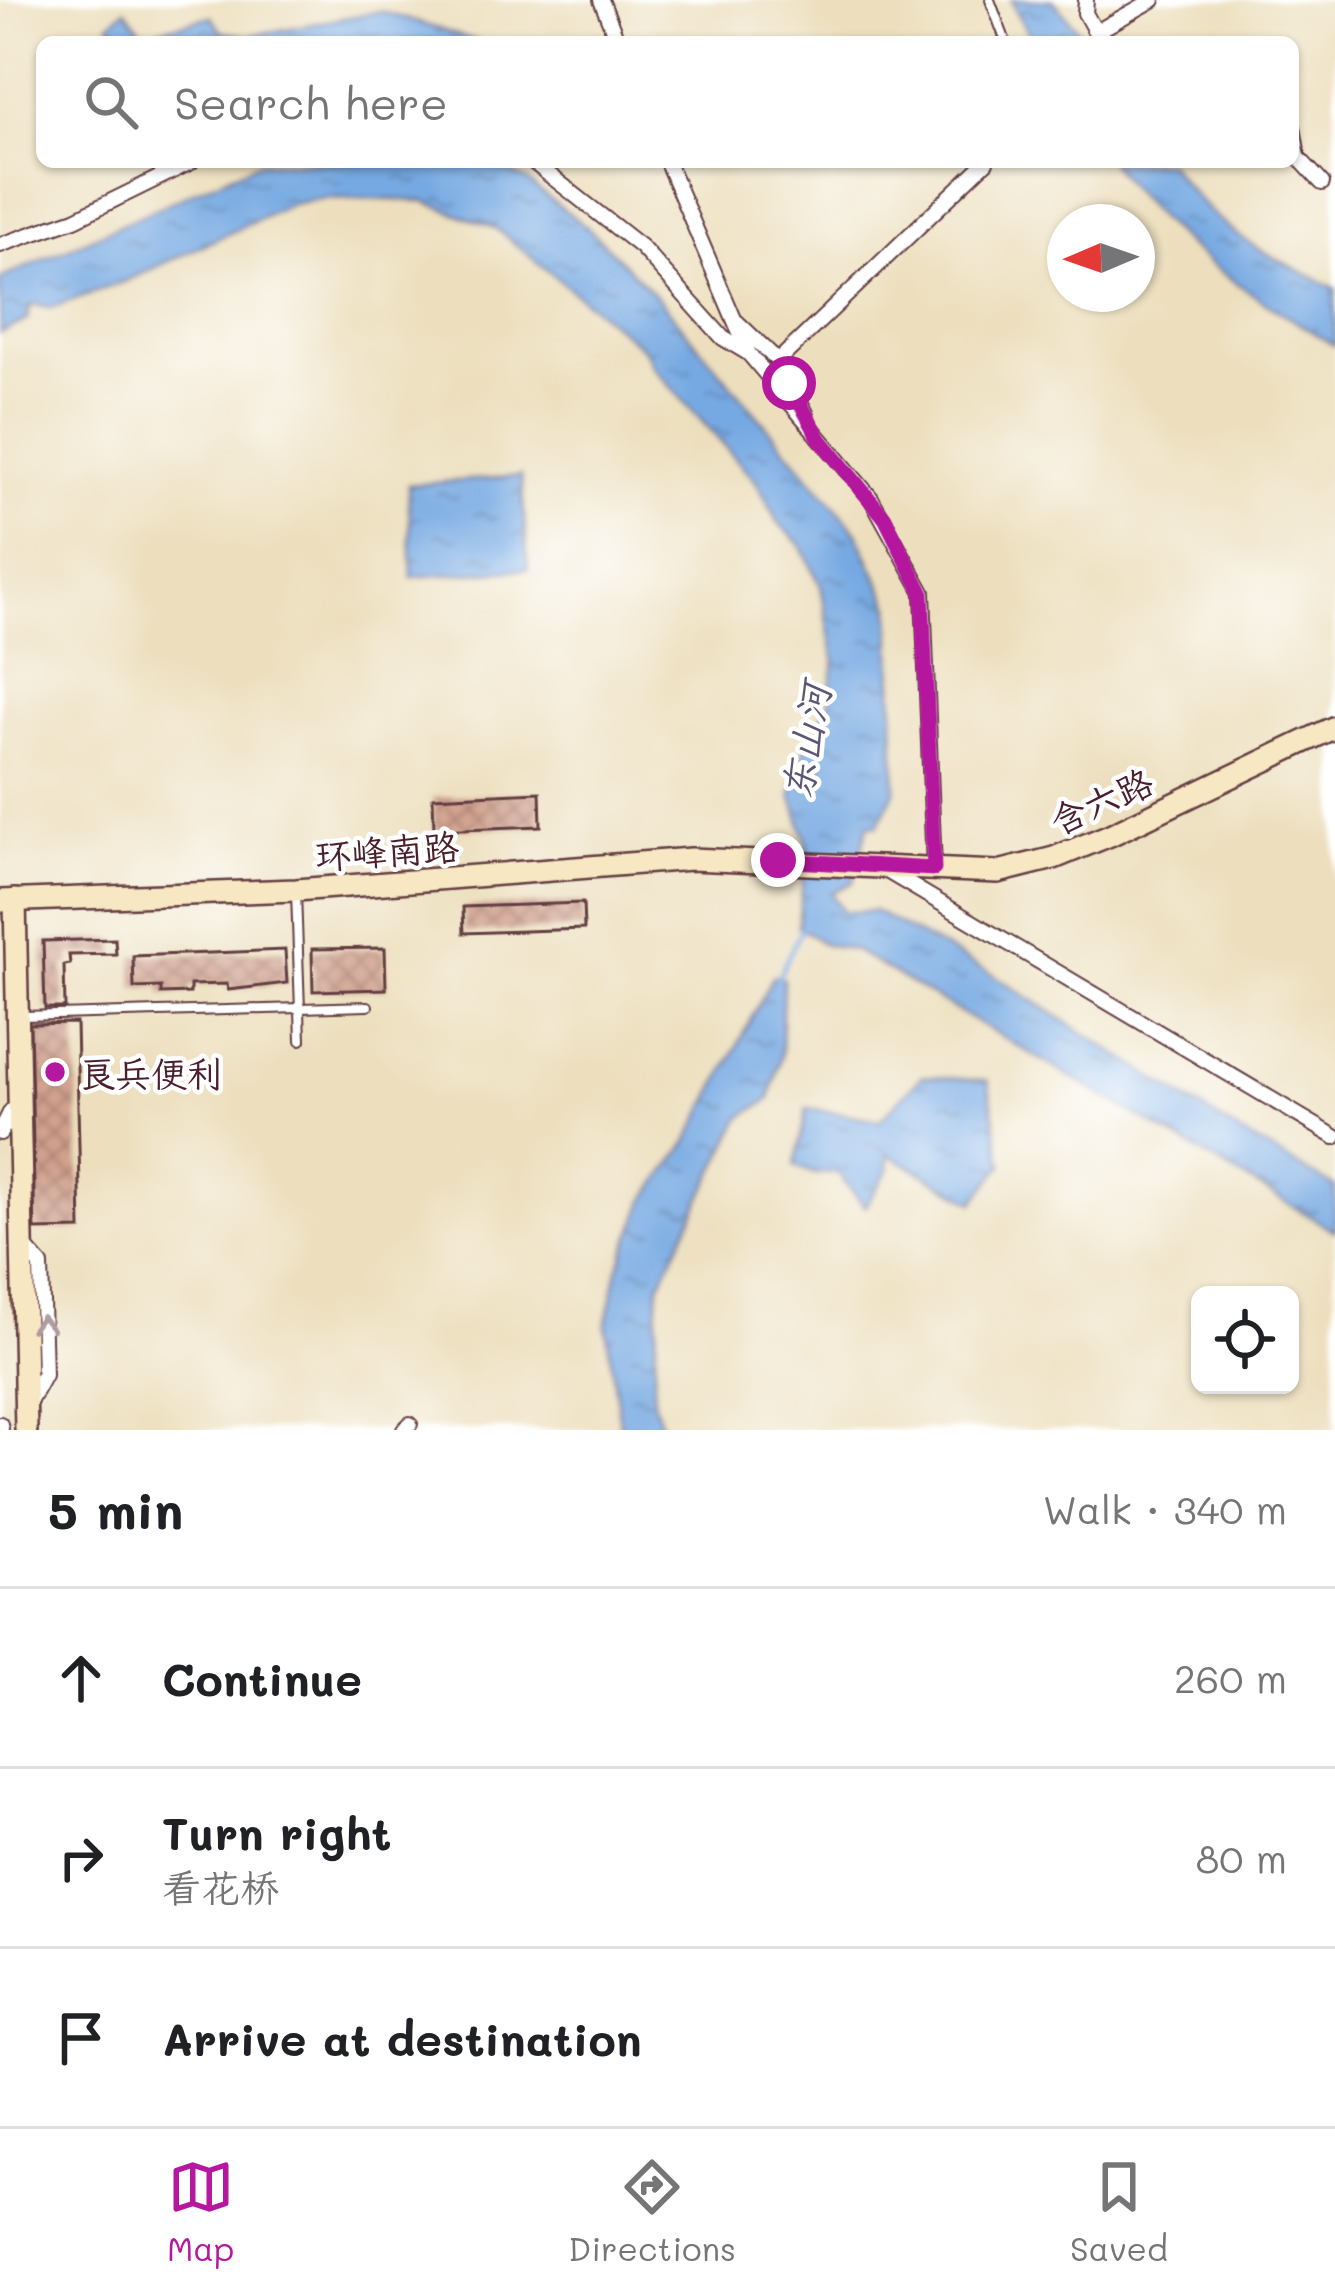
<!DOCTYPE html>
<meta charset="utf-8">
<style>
body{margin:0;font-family:Mali,"LXGW WenKai TC",sans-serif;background:#f6f6f6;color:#202124}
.controls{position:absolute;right:36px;bottom:36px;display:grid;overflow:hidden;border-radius:18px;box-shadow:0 3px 9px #0004}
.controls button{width:108px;height:108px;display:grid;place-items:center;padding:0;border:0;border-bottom:3px solid #e0e0e0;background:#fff;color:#202124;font:60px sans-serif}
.compass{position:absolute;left:1047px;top:204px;width:108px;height:108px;border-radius:50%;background:#fff;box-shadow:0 3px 9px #0004;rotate:268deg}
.stop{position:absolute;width:36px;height:36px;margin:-27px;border:9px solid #b5179e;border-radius:50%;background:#fff}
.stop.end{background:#b5179e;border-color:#fff;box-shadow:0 3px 12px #0008}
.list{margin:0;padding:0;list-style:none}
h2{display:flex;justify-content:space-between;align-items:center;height:156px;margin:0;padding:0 48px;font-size:51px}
h2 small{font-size:39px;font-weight:400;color:#757577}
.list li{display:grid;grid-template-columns:78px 1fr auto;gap:36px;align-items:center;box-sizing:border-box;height:180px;padding:0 48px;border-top:3px solid #e0e0e0}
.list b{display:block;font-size:45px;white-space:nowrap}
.list p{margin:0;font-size:39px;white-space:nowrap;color:#757577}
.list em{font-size:39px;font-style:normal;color:#757577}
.icon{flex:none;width:66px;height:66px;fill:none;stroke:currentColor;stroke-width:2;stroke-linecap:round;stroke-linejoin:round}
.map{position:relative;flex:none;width:1335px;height:1430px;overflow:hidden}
.search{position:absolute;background:#fff;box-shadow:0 3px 9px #0004;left:36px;right:36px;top:36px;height:132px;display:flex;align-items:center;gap:30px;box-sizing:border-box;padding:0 42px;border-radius:18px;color:#757577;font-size:45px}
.sheet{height:696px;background:#fff}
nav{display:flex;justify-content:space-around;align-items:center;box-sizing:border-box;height:168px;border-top:3px solid #e0e0e0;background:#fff;font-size:33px;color:#757577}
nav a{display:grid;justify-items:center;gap:6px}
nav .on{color:#b5179e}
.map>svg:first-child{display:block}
.water{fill:url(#water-ripples);stroke:#606486;stroke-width:3}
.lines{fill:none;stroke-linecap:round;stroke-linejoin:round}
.stream{stroke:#76a9e2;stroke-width:4.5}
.building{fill:url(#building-cross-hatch)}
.lane-casing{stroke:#623c41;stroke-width:12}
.street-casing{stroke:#623c41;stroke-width:18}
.secondary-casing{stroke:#623c41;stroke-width:26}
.lane{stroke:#fff;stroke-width:8}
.street{stroke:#fff;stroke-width:14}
.secondary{stroke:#f8e7c3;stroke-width:21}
.oneway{stroke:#ae9aa0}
.route{stroke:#b5179e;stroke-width:15}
.poi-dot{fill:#b5179e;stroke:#fff;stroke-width:4.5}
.labels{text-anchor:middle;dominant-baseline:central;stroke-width:9;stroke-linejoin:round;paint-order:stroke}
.street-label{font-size:36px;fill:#4a1f2b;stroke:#fff}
.poi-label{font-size:36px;fill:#4a1f2b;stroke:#fff;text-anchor:start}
.water-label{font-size:39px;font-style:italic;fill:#5c5674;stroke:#fff}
</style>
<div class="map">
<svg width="1335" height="1430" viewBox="0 0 1335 1430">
<defs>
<pattern id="water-ripples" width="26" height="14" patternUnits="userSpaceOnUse" patternTransform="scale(3)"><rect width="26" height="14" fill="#76a9e2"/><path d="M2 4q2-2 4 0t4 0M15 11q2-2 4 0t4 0" fill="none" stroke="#6389b7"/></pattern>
<pattern id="building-cross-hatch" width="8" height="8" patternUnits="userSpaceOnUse" patternTransform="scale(3)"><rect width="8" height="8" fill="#d1a18e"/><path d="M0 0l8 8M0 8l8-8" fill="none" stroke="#ac8374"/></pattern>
</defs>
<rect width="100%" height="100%" fill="#fff"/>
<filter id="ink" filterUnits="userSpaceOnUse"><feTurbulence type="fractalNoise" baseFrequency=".00833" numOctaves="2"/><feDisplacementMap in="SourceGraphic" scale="24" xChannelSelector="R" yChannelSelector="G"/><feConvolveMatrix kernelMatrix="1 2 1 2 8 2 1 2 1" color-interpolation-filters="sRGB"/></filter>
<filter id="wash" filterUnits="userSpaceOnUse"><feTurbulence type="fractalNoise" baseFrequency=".004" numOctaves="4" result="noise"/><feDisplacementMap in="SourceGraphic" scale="48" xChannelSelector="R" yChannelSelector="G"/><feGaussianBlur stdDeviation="2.7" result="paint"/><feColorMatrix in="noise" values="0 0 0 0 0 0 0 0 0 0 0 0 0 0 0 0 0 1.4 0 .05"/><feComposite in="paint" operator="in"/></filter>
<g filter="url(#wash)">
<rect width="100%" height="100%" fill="#eddfbd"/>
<g class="water">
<polygon points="1011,0 1053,0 1089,42 1032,42"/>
<polygon points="125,9 144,34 211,16 222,32 248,36 381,11 480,42 129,42 109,24"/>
<polygon points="260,162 488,162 527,181 588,228 658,298 857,532 891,606 896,790 878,825 868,825 853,882 831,893 844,912 874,911 992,974 1235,1130 1335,1187 1335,1231 853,950 822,943 798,926 807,843 792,794 805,746 828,705 835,661 821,586 801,545 779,523 756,481 653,367 644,349 497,229 425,201 325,198 292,204 128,280 53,307 31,305 27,320 0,333 0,279"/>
<path d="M1110 162H1167C1218 232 1258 251 1335 288V346C1250 294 1169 244 1110 162Z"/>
<polygon points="521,476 528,569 412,577 408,485"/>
<polygon points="773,976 783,979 781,1056 770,1099 741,1118 659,1285 653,1400 663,1430 621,1430 606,1326 618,1269 646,1199 688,1142"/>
<polygon points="922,1076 988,1081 1003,1165 974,1202 888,1154 889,1169 865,1207 837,1172 815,1174 795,1166 807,1108 880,1120"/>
</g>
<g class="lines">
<polyline class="stream" points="778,978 804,923"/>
</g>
<g id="blocks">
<g class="building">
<polygon points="540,792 541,826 434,830 433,797"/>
<polygon points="583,903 584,929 464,933 463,907"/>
<polygon points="115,939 116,954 69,955 70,964 64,965 65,1008 45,1008 43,941"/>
<polygon points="385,948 386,989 313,991 312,949"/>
<polygon points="285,950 287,983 228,990 227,984 190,985 190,993 161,994 161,987 134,988 133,956"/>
<polygon points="76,1023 81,1229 35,1230 30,1024"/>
</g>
</g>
</g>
<g filter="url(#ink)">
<use href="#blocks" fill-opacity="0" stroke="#623c41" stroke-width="3"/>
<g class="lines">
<defs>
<g id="lane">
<polyline points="990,0 1006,42"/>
<polyline points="296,892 301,1040"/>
<polyline points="23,1016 368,1006"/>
</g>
<g id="street">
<polyline points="601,0 618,42"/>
<polyline points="1086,0 1085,13 1101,42"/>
<polyline points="1096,32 1153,0"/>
<polyline points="1293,127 1298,157 1322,183"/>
<polyline points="533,162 641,247 723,338 748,353"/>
<polyline points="667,162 749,354 871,498 923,592 934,869"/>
<polyline points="0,245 75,219 191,162"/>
<polyline points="737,322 778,361 806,413"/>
<polyline points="778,361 986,162"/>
<polyline points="885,870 1335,1137"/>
<polyline points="0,1133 11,1111"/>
<polyline points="23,1245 41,1265 44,1375 28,1404"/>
<polyline points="0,1424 1,1430"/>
<polyline points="404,1430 410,1424"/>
</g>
<g id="secondary">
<polyline points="15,900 26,1430"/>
<polyline points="0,901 296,890 691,859 998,872 1054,858 1110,835 1335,727"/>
</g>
</defs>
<use href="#lane" class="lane-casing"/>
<use href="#street" class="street-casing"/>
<use href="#secondary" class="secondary-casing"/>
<use href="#lane" class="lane"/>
<use href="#street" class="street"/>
<use href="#secondary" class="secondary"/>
</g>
<defs><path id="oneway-chevron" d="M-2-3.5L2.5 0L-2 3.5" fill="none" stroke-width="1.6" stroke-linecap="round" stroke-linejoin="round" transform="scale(3)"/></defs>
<use class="oneway" href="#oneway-chevron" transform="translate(42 1324) rotate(-92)"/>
</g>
<g class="lines" filter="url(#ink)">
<polyline class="route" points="778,860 934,869 922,592 885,518 820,439 789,383"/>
</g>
<circle class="poi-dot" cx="55" cy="1072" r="12"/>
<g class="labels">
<g class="street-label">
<text transform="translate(1101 800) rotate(-24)">含六路</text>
<text transform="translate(387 850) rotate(-4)">环峰南路</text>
</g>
<g class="poi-label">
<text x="79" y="1072">良兵便利</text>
</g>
<g class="water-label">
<text transform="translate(805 741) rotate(-80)">东山河</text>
</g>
</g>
</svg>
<div class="controls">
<button><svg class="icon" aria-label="locate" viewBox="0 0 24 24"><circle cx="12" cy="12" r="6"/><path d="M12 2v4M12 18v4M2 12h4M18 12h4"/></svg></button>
</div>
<svg class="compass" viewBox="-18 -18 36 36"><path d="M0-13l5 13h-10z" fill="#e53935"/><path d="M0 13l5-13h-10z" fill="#757577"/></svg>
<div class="stop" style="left:789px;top:383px"></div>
<div class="stop end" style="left:778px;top:860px"></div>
<div class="search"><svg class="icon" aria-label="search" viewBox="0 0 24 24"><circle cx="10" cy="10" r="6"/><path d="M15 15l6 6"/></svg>Search here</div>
</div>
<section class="sheet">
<h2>5 min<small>Walk · 340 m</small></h2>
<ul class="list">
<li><svg class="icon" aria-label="ahead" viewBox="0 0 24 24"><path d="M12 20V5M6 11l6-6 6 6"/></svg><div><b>Continue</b></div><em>260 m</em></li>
<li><svg class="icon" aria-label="right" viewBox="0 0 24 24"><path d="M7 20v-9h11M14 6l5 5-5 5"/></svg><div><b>Turn right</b><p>看花桥</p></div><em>80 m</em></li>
<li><svg class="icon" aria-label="arrive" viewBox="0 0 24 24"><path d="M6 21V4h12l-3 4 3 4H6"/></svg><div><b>Arrive at destination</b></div></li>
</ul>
</section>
<nav>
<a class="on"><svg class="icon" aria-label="map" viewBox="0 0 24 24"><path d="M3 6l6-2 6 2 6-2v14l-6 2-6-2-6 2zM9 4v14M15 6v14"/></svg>Map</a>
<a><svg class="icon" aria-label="directions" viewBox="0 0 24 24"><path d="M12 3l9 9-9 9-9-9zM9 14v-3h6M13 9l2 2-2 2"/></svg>Directions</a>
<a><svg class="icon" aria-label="saved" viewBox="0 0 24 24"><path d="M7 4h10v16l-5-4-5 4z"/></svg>Saved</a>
</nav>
